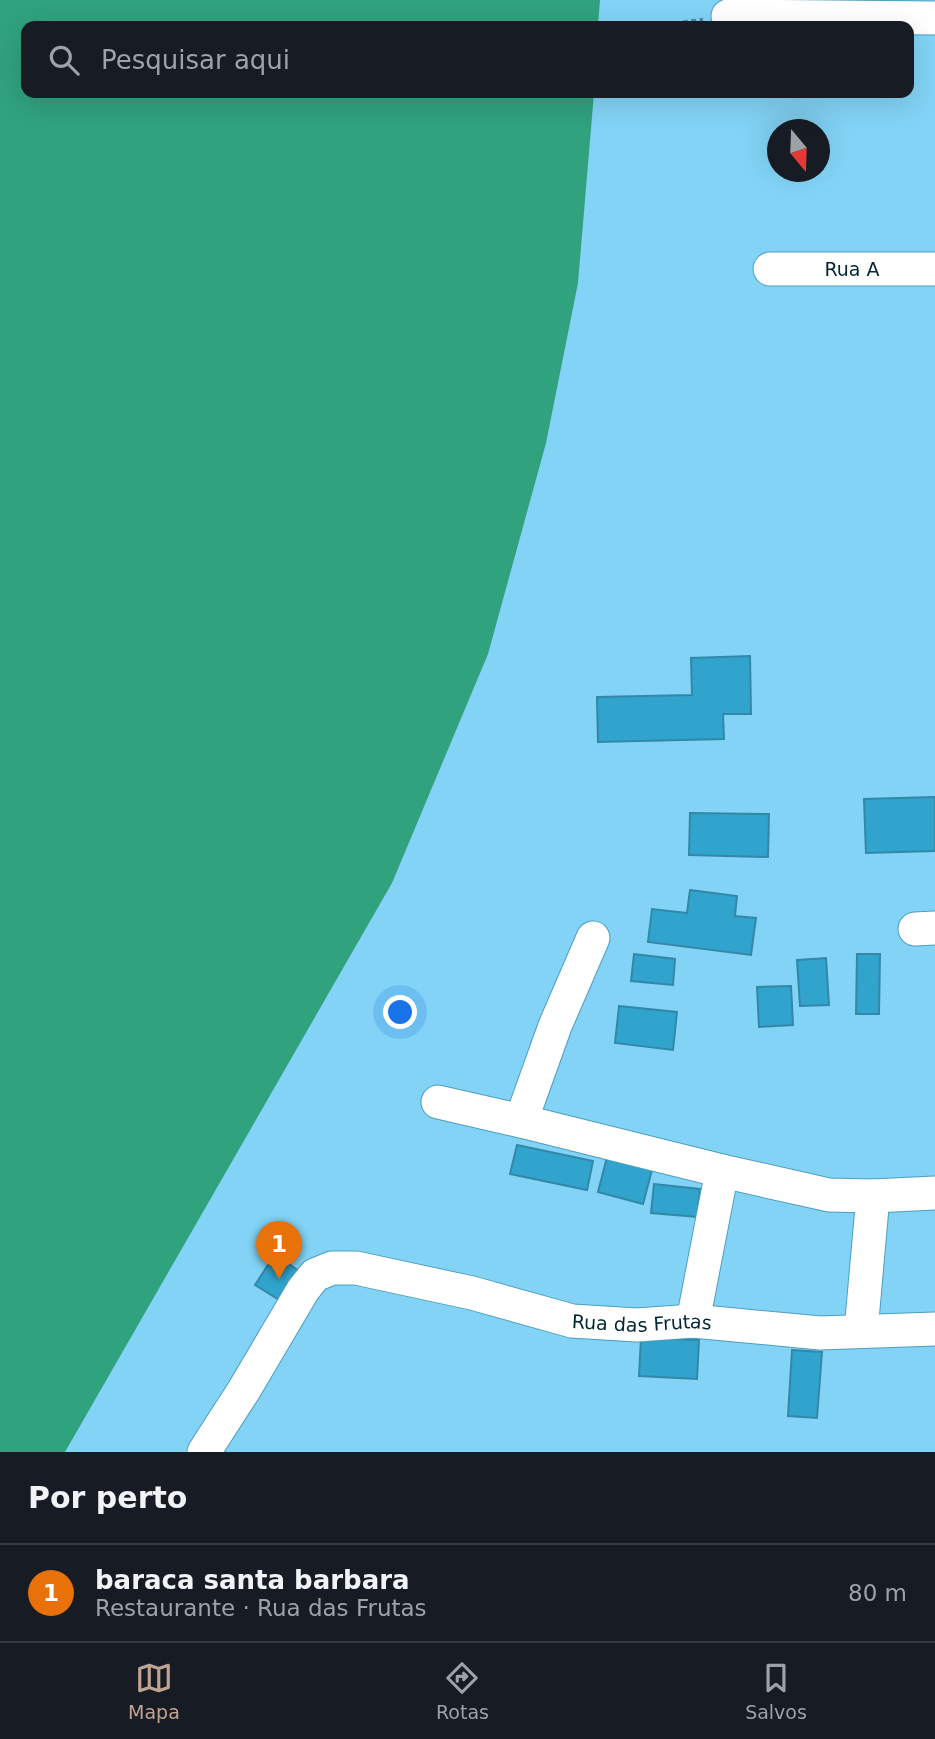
<!DOCTYPE html>
<html lang="pt">
<meta charset="utf-8">
<style>
body{margin:0;font-family:"DejaVu Sans",sans-serif;background:#20242c;color:#f1f3f6}
.compass{position:absolute;left:767px;top:119px;width:63px;height:63px;border-radius:50%;background:#171b24;box-shadow:0 7px 28px #0002;rotate:161deg}
.you{position:absolute;left:401px;top:1013px;width:24px;height:24px;margin:-18px;border:5px solid #fff;border-radius:50%;background:#1a73e8;box-shadow:0 0 0 10px #1a73e833}
.badge{display:grid;place-items:center;width:46px;height:46px;border-radius:50%;background:#c1a393;color:#fff;font-size:23px;font-weight:700}
.pin{position:absolute;translate:-50% -58px;filter:drop-shadow(0 2px 4px #0008)}
.pin::after{content:'';position:absolute;top:37px;width:24px;height:21px;background:inherit;clip-path:polygon(0 0,100% 0,50% 100%)}
.list{margin:0;padding:0;list-style:none}
h2{display:flex;justify-content:space-between;align-items:center;height:91px;margin:0;padding:0 28px;font-size:30px}
h2 small{font-size:23px;font-weight:400;color:#9ea1a6}
.list li{display:grid;grid-template-columns:46px 1fr auto;gap:21px;align-items:center;box-sizing:border-box;height:98px;padding:0 28px;border-top:2px solid #363941}
.list b{display:block;font-size:26px;white-space:nowrap}
.list p{margin:0;font-size:23px;white-space:nowrap;color:#9ea1a6}
.list em{font-size:23px;font-style:normal;color:#9ea1a6}
.icon{flex:none;width:38px;height:38px;fill:none;stroke:currentColor;stroke-width:2;stroke-linecap:round;stroke-linejoin:round}
.map{position:relative;flex:none;width:935px;height:1452px;overflow:hidden}
.search{position:absolute;background:#171b24;box-shadow:0 7px 28px #0002;left:21px;right:21px;top:21px;height:77px;display:flex;align-items:center;gap:18px;box-sizing:border-box;padding:0 24px;border-radius:14px;color:#9ea1a6;font-size:26px}
.sheet{height:189px;background:#171b24}
nav{display:flex;justify-content:space-around;align-items:center;box-sizing:border-box;height:98px;border-top:2px solid #363941;background:#171b24;font-size:19px;color:#9ea1a6}
nav a{display:grid;justify-items:center;gap:4px}
nav .on{color:#c1a393}
.map>svg:first-child{display:block}
.water{fill:#30a27d}
.building{fill:#30a4cd;stroke:#3387a7;stroke-width:2}
.lines{fill:none;stroke-linecap:round;stroke-linejoin:round}
.minor-casing{stroke:#4c9ebf;stroke-width:35}
.path{stroke:#4b89a3;stroke-width:4.5;stroke-dasharray:5 3.5;stroke-linecap:butt}
.minor{stroke:#fff;stroke-width:33}
.labels{text-anchor:middle;dominant-baseline:central;stroke-width:5;stroke-linejoin:round;paint-order:stroke}
.street-label{font-size:19px;fill:#022633;stroke:#ceedfb}
</style>
<div class="map">
<svg width="935" height="1452" viewBox="0 0 935 1452">
<rect width="100%" height="100%" fill="#82d3f6"/>
<polygon class="water" points="0,0 600,0 598,26 26,26 26,93 594,93 578,283 546,443 488,654 392,883 65,1452 0,1452"/>
<g class="building">
<polygon points="750,656 751,714 723,714 724,739 598,742 597,697 692,695 691,658"/>
<polygon points="935,797 935,851 866,853 864,799"/>
<polygon points="690,813 769,814 768,857 689,855"/>
<polygon points="690,890 737,896 735,916 756,918 751,955 648,942 652,909 687,913"/>
<polygon points="634,954 675,959 673,985 631,981"/>
<polygon points="857,954 880,954 879,1014 856,1014"/>
<polygon points="826,958 829,1005 800,1006 797,960"/>
<polygon points="791,986 793,1025 759,1027 757,987"/>
<polygon points="619,1006 677,1012 673,1050 615,1043"/>
<polygon points="517,1145 593,1161 587,1190 510,1174"/>
<polygon points="607,1157 652,1170 643,1204 598,1192"/>
<polygon points="654,1184 700,1189 697,1217 651,1213"/>
<polygon points="275,1254 303,1274 284,1303 255,1285"/>
<polygon points="641,1338 699,1340 697,1379 639,1376"/>
<polygon points="792,1350 822,1352 817,1418 788,1416"/>
</g>
<g class="lines">
<defs>
<g id="minor">
<polyline points="728,16 935,18"/>
<path id="s1" d="M770 269H935"/>
<polyline points="915,929 935,928"/>
<polyline points="438,1102 521,1121 722,1171 693,1321"/>
<polyline points="521,1121 555,1026 593,938"/>
<polyline points="722,1171 829,1195 873,1196 935,1193"/>
<polyline points="861,1331 873,1196"/>
<path id="s2" d="M204 1452 244 1390 303 1290 315 1275 332 1268H356L472 1293 572 1321 637 1325 693 1321 820 1333 935 1329"/>
</g>
</defs>
<use href="#minor" class="minor-casing"/>
<polyline class="path" points="666,25 703,20"/>
<use href="#minor" class="minor"/>
</g>
<g class="labels">
<g class="street-label">
<text stroke="none"><textPath href="#s1" startOffset="82">Rua A</textPath></text>
<text stroke="none"><textPath href="#s2" startOffset="544">Rua das Frutas</textPath></text>
</g>
</g>
</svg>
<svg class="compass" viewBox="-18 -18 36 36"><path d="M0-13l5 13h-10z" fill="#e53935"/><path d="M0 13l5-13h-10z" fill="#9ea1a6"/></svg>
<div class="you"></div>
<div class="pin badge" style="left:279px;top:1279px;background:#e8710a">1</div>
<div class="search"><svg class="icon" aria-label="search" viewBox="0 0 24 24"><circle cx="10" cy="10" r="6"/><path d="M15 15l6 6"/></svg>Pesquisar aqui</div>
</div>
<section class="sheet">
<h2>Por perto<small></small></h2>
<ul class="list">
<li><span class="badge" style="background:#e8710a">1</span><div><b>baraca santa barbara</b><p>Restaurante · Rua das Frutas</p></div><em>80 m</em></li>
</ul>
</section>
<nav>
<a class="on"><svg class="icon" aria-label="map" viewBox="0 0 24 24"><path d="M3 6l6-2 6 2 6-2v14l-6 2-6-2-6 2zM9 4v14M15 6v14"/></svg>Mapa</a>
<a><svg class="icon" aria-label="directions" viewBox="0 0 24 24"><path d="M12 3l9 9-9 9-9-9zM9 14v-3h6M13 9l2 2-2 2"/></svg>Rotas</a>
<a><svg class="icon" aria-label="saved" viewBox="0 0 24 24"><path d="M7 4h10v16l-5-4-5 4z"/></svg>Salvos</a>
</nav>
